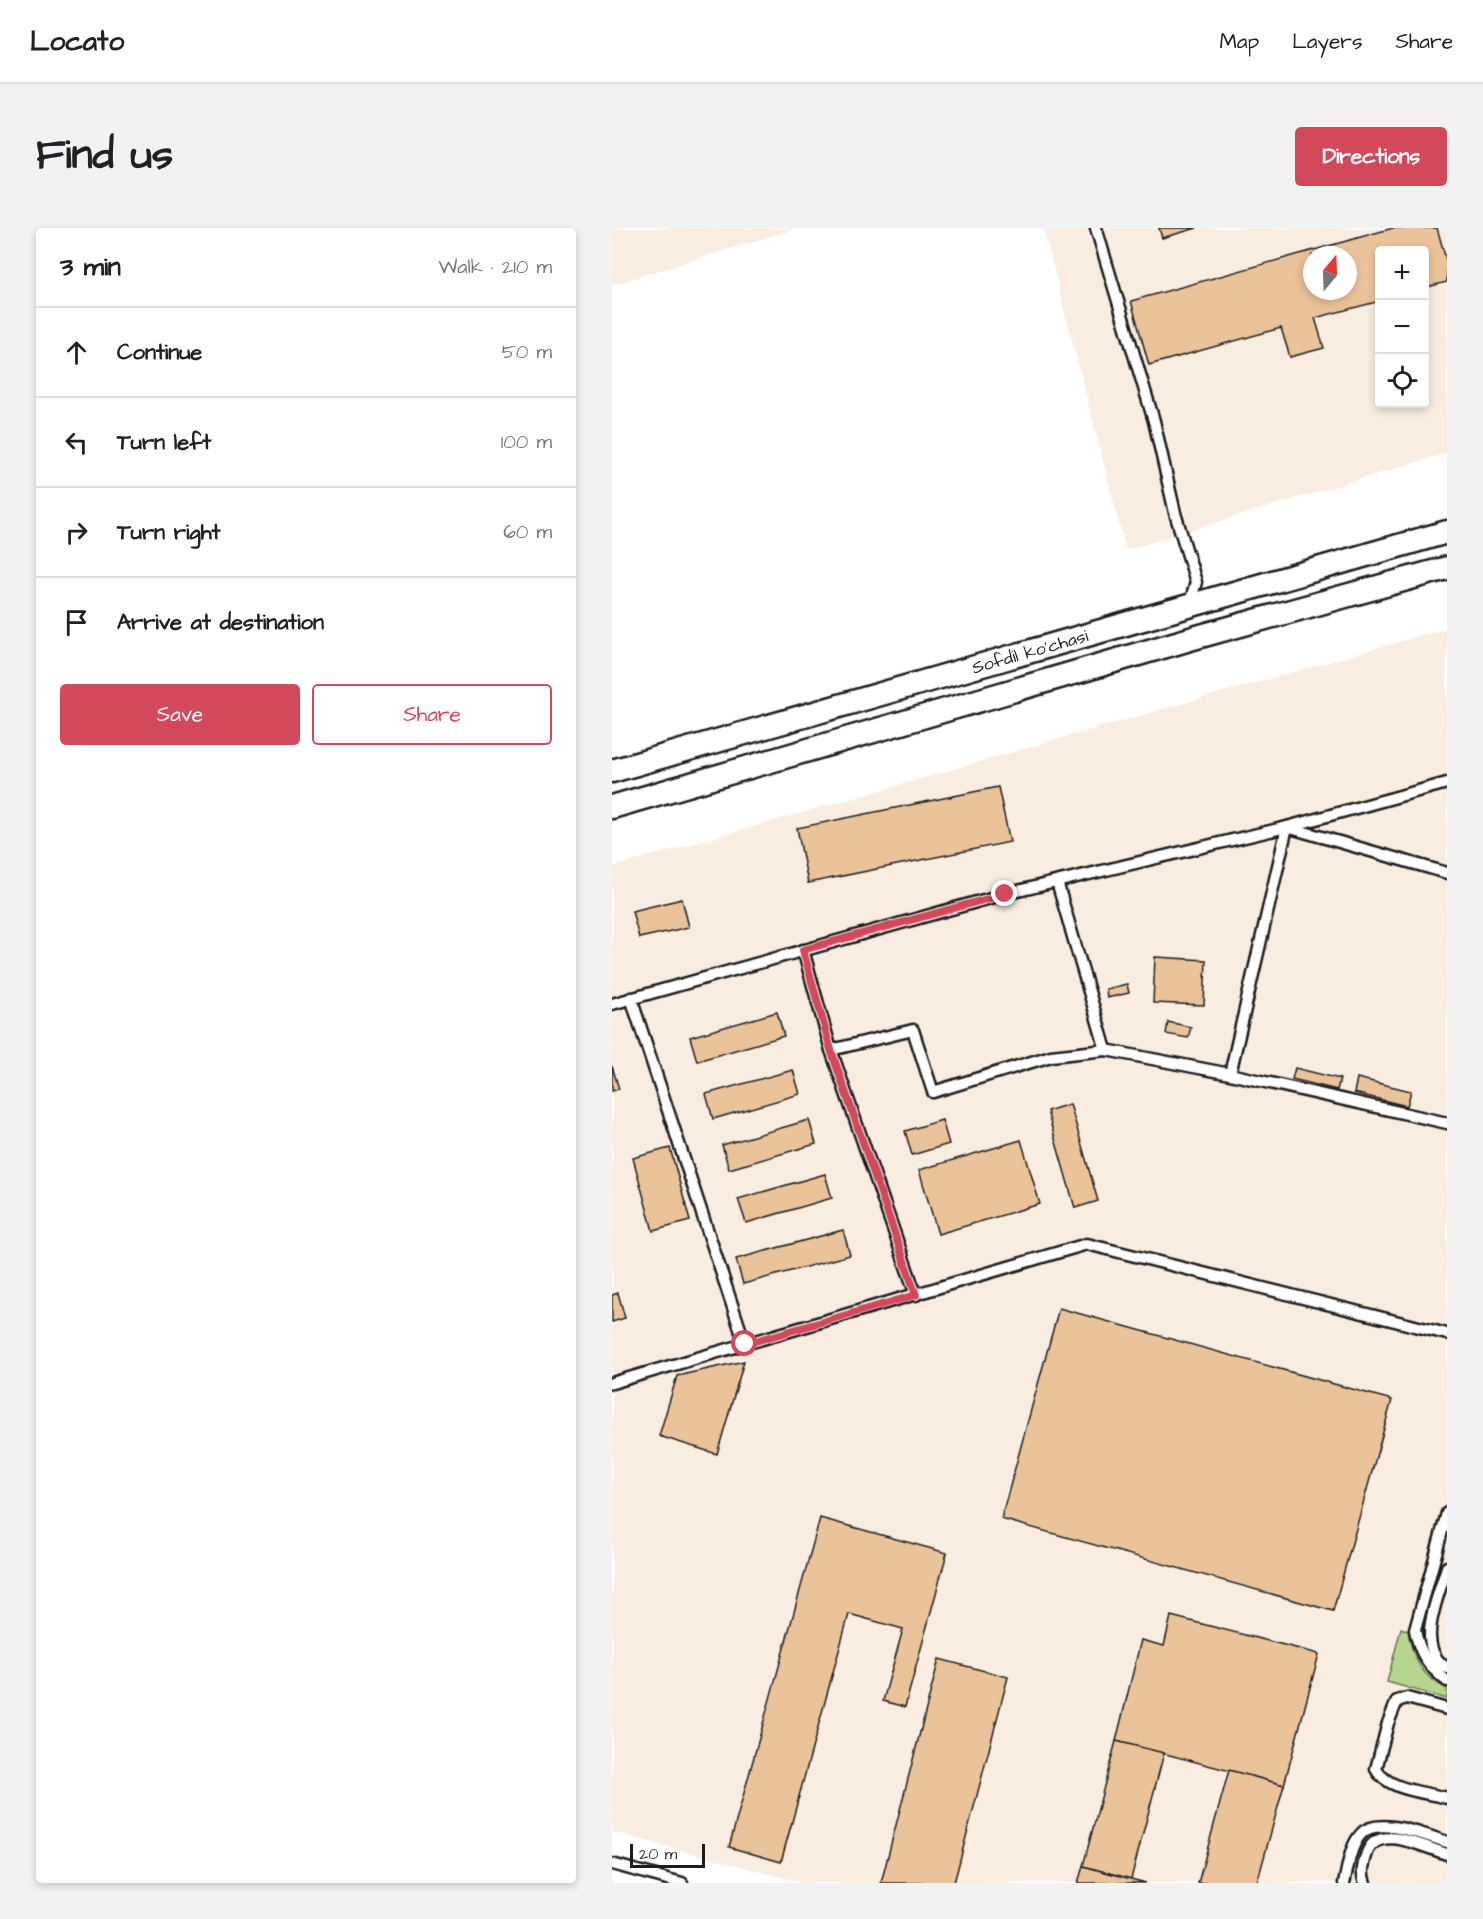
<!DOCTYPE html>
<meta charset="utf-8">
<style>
body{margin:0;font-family:"Architects Daughter",sans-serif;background:#f2f2f2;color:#202124}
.controls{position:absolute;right:18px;top:18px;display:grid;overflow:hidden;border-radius:6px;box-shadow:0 3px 9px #0003}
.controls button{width:54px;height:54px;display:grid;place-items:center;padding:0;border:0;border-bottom:2px solid #e0e0e0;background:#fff;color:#202124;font:30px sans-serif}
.compass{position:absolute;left:691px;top:18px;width:54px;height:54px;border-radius:50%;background:#fff;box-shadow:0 3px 9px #0003;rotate:19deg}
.scale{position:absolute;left:18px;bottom:15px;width:75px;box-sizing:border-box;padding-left:6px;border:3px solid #1c1c1c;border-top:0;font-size:16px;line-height:21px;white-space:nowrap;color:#1c1c1c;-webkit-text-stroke:4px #fff;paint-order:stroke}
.stop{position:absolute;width:18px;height:18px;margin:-14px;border:4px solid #d1495b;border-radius:50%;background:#fff}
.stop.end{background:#d1495b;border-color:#fff;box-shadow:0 2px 6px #0008}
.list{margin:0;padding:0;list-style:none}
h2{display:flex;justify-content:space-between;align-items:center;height:78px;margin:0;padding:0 24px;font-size:26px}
h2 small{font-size:20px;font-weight:400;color:#757577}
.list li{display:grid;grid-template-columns:39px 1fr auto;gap:18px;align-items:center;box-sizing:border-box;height:90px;padding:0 24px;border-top:2px solid #e0e0e0}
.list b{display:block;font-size:22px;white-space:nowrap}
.list em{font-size:20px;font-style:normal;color:#757577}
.actions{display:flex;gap:12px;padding:18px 24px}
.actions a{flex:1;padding:14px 0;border:2px solid #d1495b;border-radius:6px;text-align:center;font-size:21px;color:#d1495b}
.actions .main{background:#d1495b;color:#fff}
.icon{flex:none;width:33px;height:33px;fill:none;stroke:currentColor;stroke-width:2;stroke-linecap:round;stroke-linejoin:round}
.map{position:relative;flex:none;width:835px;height:1655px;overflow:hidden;border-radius:6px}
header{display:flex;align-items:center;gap:36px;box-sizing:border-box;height:84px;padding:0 30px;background:#fff;border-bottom:2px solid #e0e0e0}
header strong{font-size:28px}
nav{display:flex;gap:33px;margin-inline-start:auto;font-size:21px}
.intro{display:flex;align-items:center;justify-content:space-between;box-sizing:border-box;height:144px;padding:0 36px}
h1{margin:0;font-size:42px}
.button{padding:15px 27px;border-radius:6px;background:#d1495b;color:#fff;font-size:21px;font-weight:700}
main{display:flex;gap:36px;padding:0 36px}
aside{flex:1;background:#fff;border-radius:6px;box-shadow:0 3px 9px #0003}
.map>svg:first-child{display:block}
.built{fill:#f9ede1;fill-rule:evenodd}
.green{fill:#b6d58e;stroke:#697855;stroke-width:1.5}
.building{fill:#ebc39b;stroke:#1c1c1c;stroke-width:1.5;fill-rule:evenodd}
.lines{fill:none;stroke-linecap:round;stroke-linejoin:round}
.lane-casing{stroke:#1c1c1c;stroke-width:15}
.street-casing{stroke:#1c1c1c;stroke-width:27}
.lane{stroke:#fff;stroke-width:10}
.street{stroke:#fff;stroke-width:22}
.route{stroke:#d1495b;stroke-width:8}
.labels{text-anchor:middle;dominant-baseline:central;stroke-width:5;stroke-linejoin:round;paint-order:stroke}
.street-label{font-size:18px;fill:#1c1c1c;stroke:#fff}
</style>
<header>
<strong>Locato</strong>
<nav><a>Map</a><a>Layers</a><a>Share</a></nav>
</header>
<div class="intro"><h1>Find us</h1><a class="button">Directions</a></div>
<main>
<aside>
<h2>3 min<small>Walk · 210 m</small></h2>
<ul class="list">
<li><svg class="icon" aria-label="ahead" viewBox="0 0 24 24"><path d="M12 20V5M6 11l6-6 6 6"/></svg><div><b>Continue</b></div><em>50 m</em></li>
<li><svg class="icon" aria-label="left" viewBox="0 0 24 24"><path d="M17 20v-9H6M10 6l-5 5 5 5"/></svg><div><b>Turn left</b></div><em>100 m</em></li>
<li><svg class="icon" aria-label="right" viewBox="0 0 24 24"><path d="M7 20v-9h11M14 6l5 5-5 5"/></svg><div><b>Turn right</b></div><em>60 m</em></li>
<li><svg class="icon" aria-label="arrive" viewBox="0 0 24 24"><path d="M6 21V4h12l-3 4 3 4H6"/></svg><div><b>Arrive at destination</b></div></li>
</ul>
<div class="actions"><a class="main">Save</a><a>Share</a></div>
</aside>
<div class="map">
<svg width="835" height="1655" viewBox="0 0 835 1655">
<rect width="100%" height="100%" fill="#fff"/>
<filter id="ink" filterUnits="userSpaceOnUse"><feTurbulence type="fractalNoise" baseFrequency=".0167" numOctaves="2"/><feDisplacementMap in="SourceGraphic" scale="12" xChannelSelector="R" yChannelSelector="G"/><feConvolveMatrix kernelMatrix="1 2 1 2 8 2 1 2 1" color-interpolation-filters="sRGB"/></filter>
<g filter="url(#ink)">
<g class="built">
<polygon points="0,0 186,0 0,57"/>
<path d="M431 0H835V225L514 322ZM768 22H812V176H768ZM700 27H736V63H700Z"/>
<polygon points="835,400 835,1655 191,1655 0,1604 0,639"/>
</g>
<path class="green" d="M789 1400 796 1403C800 1428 809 1450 835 1460V1471L775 1454Z"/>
<g class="building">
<polygon points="547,0 585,0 550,10"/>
<path d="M781 0H825L835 35V54L812 60V22H768V73L703 90 712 120 678 129 669 100 537 137 519 73ZM700 27H736V63H700Z"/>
<polygon points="386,559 398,614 196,655 185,600"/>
<polygon points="70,671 77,699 27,710 20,683"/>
<polygon points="543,729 594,732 592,777 541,775"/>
<polygon points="515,756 517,765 495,770 494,761"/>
<polygon points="165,784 172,808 85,833 78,809"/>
<polygon points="556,794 579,799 576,810 554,806"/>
<polygon points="0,838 7,861 0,863"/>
<polygon points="683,840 728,851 725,862 680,851"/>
<polygon points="181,842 188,866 101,891 94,866"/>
<polygon points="745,850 799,863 795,878 742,865"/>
<polygon points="458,876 486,973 463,980 435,883"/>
<polygon points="197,892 204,916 117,941 110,917"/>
<polygon points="330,892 337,916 300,927 293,903"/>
<polygon points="409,912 428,976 326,1006 307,942"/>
<polygon points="58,920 78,993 41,1003 21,930"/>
<polygon points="213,946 220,970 134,995 126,971"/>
<polygon points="231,1002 238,1027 131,1056 124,1031"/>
<polygon points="6,1065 13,1090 0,1094 0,1067"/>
<polygon points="447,1080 780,1172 721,1383 389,1291"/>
<polygon points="132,1133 105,1226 47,1208 65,1148"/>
<polygon points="208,1290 335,1325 293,1479 271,1473 291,1401 237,1386 169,1634 117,1619"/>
<polygon points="559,1388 707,1426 672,1557 504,1513 529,1412 552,1418"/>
<polygon points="327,1431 396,1449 342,1655 269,1655"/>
<polygon points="504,1513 552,1525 519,1651 471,1638"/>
<polygon points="617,1542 672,1557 645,1655 586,1655"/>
<polygon points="471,1638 519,1651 534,1655 466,1655"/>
</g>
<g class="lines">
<defs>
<g id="lane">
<polyline points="484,0 542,193 563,285 584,354 577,378"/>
<polyline points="445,654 494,822"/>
<polyline points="191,722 219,822 304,1067"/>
<polyline points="19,770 133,1116"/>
<polyline points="0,776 393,666 675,599 835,555"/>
<polyline points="219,822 301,802 321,864 439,828 494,822 618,846 835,895"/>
<polyline points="618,846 675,599 835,645"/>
<polyline points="0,1155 475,1016 835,1106"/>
<path d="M835 1285 803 1402C807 1425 817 1439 835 1453"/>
<path d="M835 1339C827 1368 801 1420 835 1440"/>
<path d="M835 1481 795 1470 785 1473 776 1495 764 1541C775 1562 813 1564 835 1570"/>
<polyline points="0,1636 70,1655"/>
<path d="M732 1655C736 1639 738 1618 749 1606 765 1587 815 1608 835 1614"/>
<path d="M753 1655C749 1645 751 1638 754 1628 763 1593 811 1619 835 1626"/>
</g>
<g id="street">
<polyline points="0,543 835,304"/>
<polyline points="0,579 585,409 835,340"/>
</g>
</defs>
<use href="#lane" class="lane-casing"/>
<use href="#street" class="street-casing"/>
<use href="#lane" class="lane"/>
<use href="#street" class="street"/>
</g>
</g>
<g class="lines" filter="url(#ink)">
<polyline class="route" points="133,1116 304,1067 219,822 191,722 393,666"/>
</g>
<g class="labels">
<g class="street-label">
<text transform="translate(418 424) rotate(-16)">Sofdil ko'chasi</text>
</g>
</g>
</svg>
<div class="controls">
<button>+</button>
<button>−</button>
<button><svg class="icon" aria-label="locate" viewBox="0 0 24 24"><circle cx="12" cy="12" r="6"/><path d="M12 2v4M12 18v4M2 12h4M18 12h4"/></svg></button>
</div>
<svg class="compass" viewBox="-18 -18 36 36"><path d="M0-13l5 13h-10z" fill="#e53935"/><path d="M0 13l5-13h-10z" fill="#757577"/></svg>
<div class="scale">20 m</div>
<div class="stop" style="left:133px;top:1116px"></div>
<div class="stop end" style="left:393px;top:666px"></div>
</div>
</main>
